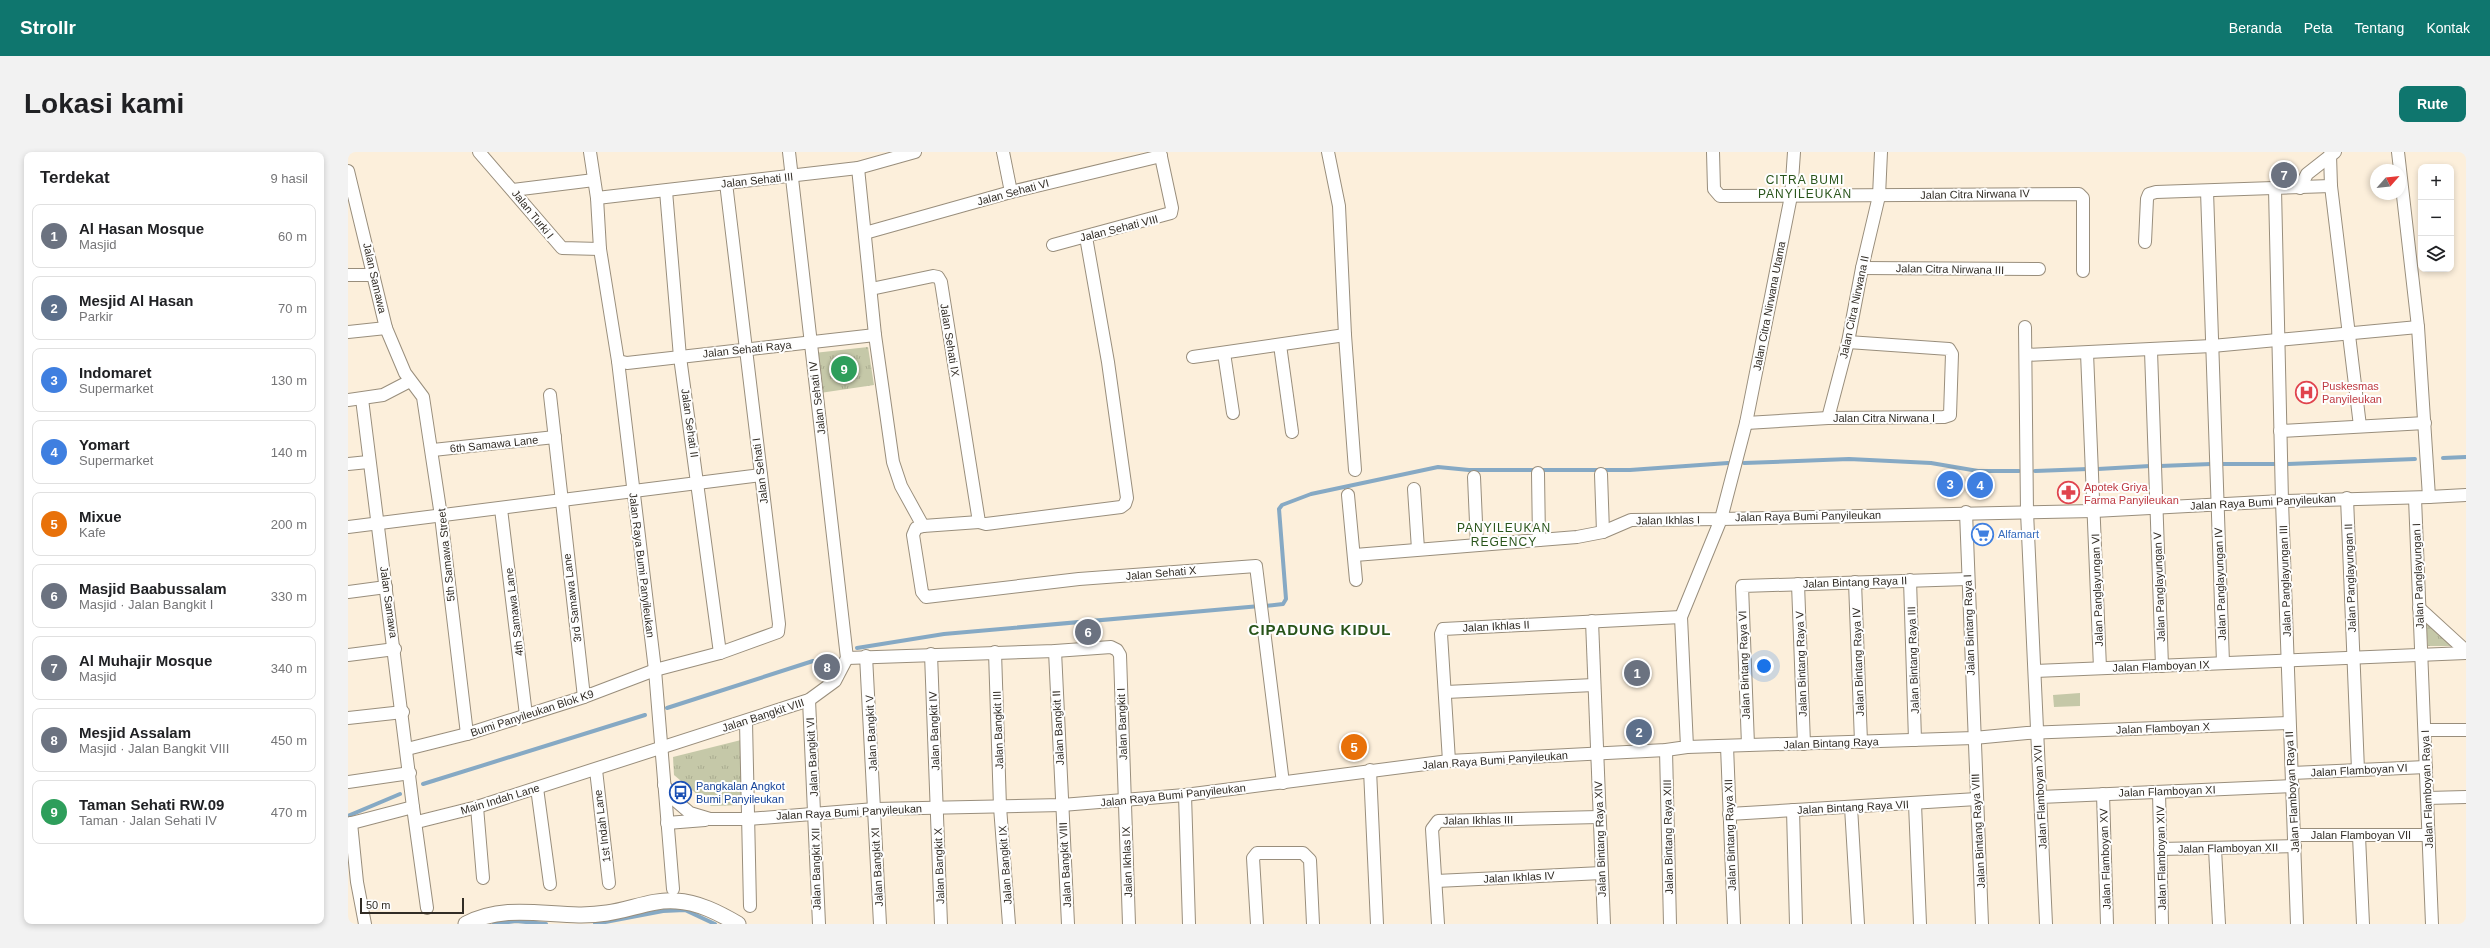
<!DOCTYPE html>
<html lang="id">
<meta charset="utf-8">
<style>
body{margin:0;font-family:Helvetica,sans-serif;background:#f2f2f2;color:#202124}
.controls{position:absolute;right:12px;top:12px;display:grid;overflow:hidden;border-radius:8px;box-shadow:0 2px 6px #0003}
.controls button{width:36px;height:36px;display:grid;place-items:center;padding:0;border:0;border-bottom:1px solid #e0e0e0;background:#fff;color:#202124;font:20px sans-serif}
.compass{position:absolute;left:2022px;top:12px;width:36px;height:36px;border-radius:50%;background:#fff;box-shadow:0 2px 6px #0003;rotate:63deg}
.scale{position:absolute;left:12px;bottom:10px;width:104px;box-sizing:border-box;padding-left:4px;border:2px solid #312c25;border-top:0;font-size:11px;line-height:14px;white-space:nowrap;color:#312c25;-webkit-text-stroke:3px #fefefe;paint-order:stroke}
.you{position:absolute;left:1416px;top:514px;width:14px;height:14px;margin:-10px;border:3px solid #fff;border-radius:50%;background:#1a73e8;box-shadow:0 0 0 6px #1a73e833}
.badge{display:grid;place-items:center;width:26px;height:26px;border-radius:50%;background:#0f766e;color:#fff;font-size:13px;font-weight:700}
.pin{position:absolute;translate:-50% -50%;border:2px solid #fff;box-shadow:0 1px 4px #0006}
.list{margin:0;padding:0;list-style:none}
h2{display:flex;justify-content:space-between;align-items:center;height:52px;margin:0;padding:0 16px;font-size:17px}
h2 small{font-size:13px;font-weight:400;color:#757577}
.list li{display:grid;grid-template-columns:26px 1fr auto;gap:12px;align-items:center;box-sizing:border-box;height:64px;margin:0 8px 8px;padding:0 8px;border:1px solid #e0e0e0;border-radius:8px}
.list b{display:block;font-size:15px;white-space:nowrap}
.list p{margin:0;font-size:13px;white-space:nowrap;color:#757577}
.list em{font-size:13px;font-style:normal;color:#757577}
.icon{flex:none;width:22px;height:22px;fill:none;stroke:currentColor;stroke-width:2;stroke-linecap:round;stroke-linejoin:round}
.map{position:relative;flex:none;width:2118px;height:772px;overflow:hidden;border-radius:8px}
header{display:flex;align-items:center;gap:24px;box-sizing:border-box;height:56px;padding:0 20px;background:#0f766e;color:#fff}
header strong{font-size:19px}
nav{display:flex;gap:22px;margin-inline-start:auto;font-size:14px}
.intro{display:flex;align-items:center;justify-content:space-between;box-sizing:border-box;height:96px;padding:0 24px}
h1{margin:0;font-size:28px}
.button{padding:10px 18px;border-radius:8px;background:#0f766e;color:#fff;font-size:14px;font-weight:700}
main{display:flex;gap:24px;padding:0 24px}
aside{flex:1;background:#fff;border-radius:8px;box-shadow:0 2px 6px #0003}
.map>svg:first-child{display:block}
.park{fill:url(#park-tufts)}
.pitch{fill:#c5c8a8}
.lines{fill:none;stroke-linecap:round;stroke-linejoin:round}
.stream{stroke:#86a9c4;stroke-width:4}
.minor-casing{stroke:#998e7c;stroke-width:14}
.tertiary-casing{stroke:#998e7c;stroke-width:17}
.minor{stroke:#fff;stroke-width:12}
.tertiary{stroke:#fff;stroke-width:15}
.labels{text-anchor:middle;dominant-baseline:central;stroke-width:4;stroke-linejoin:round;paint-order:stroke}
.street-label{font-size:11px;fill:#312c25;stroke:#fefefe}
.health-label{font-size:11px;fill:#be3a42;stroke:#fefefe;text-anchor:start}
.shop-label{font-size:11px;fill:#366cbe;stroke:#fefefe;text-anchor:start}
.transit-label{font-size:11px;fill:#164399;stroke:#fefefe;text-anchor:start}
.neighbourhood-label{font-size:12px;letter-spacing:1px;fill:#28541a;stroke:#fefefe}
.district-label{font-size:15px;font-weight:bold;letter-spacing:1px;fill:#28541a;stroke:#fefefe}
</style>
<header>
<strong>Strollr</strong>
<nav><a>Beranda</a><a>Peta</a><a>Tentang</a><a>Kontak</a></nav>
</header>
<div class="intro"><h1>Lokasi kami</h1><a class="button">Rute</a></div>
<main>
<aside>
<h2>Terdekat<small>9 hasil</small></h2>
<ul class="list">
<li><span class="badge" style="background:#6b7280">1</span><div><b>Al Hasan Mosque</b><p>Masjid</p></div><em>60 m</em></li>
<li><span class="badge" style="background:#5c6f8a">2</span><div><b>Mesjid Al Hasan</b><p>Parkir</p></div><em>70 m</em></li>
<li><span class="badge" style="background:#3f7fe0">3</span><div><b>Indomaret</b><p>Supermarket</p></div><em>130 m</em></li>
<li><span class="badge" style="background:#3f7fe0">4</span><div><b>Yomart</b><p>Supermarket</p></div><em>140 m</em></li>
<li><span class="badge" style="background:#e8710a">5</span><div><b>Mixue</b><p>Kafe</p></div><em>200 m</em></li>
<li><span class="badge" style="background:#6b7280">6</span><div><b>Masjid Baabussalam</b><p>Masjid · Jalan Bangkit I</p></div><em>330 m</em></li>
<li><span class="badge" style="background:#6b7280">7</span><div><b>Al Muhajir Mosque</b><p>Masjid</p></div><em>340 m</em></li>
<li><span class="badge" style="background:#6b7280">8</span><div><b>Mesjid Assalam</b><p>Masjid · Jalan Bangkit VIII</p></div><em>450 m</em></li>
<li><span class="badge" style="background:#2e9e5b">9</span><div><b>Taman Sehati RW.09</b><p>Taman · Jalan Sehati IV</p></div><em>470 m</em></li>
</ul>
</aside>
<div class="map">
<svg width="2118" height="772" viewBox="0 0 2118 772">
<defs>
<pattern id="park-tufts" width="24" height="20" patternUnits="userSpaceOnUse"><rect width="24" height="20" fill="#c5c8a8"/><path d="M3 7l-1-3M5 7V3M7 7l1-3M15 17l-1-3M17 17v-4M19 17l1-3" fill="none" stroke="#aaac90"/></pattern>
</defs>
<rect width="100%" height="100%" fill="#fcefdb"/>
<g class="park">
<polygon points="520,195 526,233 472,241 466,201"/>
<polygon points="2077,468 2105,494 2080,494"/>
<polygon points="393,588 395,653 363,654 326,623 325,605"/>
</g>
<polygon class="pitch" points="1732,541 1732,554 1706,555 1705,543"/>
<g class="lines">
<g class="stream">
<polyline points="2095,306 2118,305"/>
<polyline points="1396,311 1501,307 1583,311 1630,319 1671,319"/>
<polyline points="1873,312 1927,312"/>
<polyline points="1940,312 2067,307"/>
<polyline points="1812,314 1863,312"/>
<polyline points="1750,317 1802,314"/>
<polyline points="1687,319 1740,317"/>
<polyline points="917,454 935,452 938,447 931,357 934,353 963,342 1090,315 1121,318 1282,318 1380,311"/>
<polyline points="509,496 596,482 912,454"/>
<polyline points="319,556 465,509"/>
<polyline points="75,632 297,563"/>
<polyline points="0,664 52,642"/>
<polyline points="146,772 168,769 198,772"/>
<polyline points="247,772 315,759 337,758 367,772"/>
</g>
<defs>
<g id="minor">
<polyline points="131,0 214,96 252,97"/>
<polyline points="242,0 249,46 252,97 270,209 307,518 325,737"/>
<polyline points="441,0 499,506"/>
<polyline points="655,0 663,40"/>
<polyline points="980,0 991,54 997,183 1007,318"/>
<polyline points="1365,0 1366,37 1372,44 1731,42 1735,46 1735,119"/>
<polyline points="1982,3 1983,34 2012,274"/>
<polyline points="510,16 527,183 545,310 553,334 575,374"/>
<polyline points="0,19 38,176 57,221 75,245 93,364 119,582"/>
<polyline points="1952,36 1959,22 1987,0"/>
<polyline points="1927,37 1934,349 1949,772"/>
<polyline points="165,38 246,28"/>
<polyline points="318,39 332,205 372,501"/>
<polyline points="1859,39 1875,511"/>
<polyline points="249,46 510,16 567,0"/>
<polyline points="517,81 663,40 813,4"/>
<polyline points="1797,90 1799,47 1801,42 1808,40 1983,34"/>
<polyline points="705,93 823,61 824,56 812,0"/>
<polyline points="1514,116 1691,117"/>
<polyline points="0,123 25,123"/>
<polyline points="523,137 585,124 590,125 593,130 631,370 638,372 773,355 777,352 779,346 760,210 738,85"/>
<polyline points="1677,175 1679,360 1698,772"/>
<polyline points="0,180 38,176"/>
<polyline points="932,193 944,280"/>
<polyline points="1803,199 1814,514"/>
<polyline points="876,201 885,261"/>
<polyline points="1739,201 1752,516"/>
<polyline points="1678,203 1864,194 2070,175"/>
<polyline points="845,205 997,183"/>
<polyline points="270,209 279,211 527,183"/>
<polyline points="202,243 236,545"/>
<polyline points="14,247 65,655"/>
<polyline points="0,248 35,243 62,229"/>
<polyline points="1480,266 1500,190 1514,116 1531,44 1533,0"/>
<polyline points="1398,271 1480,266 1596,265 1602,263 1604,202 1601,197 1500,190"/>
<polyline points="1932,279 2077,271"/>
<polyline points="85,298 207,285"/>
<polyline points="0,312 20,310"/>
<polyline points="1190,321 1191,388"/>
<polyline points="1253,322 1255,380"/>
<polyline points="1126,325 1129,393"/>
<polyline points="1066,337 1070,397"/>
<polyline points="1000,343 1008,428"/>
<polyline points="2081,345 2118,343"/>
<polyline points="1999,346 2010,618"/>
<polyline points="2067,346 2084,772"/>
<polyline points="153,357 178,563"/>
<polyline points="1618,360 1634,772"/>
<polyline points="631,370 575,374 568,376 565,383 574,440 578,445 731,427 908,414 935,631"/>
<polyline points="0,375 413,323"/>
<polyline points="1007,403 1229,385 1255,380 1283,368 1373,367 1398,271 1443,44 1446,0"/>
<polyline points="1562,428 1567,588"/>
<polyline points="1507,430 1513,590"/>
<polyline points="1450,432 1456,592"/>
<polyline points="0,440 38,435"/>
<polyline points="2071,456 2118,499"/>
<polyline points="1244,469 1256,772"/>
<polyline points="707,499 720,772"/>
<polyline points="647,500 652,655 661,772"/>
<polyline points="583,502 593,772"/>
<polyline points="0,503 47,497"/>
<polyline points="518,504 532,772"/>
<polyline points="499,506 707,499 763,495 769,498 772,503 781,772"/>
<polyline points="1687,519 2118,501"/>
<polyline points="1098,540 1246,533"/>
<polyline points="461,548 471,772"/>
<polyline points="0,566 55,560"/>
<polyline points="398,570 402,754"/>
<polyline points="2077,578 2118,578"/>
<polyline points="1400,593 1394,434 1619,427"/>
<polyline points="1379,594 1386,772"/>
<polyline points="1339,595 1626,586 1679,581 1941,571"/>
<polyline points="59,597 119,582 236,545 307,518 372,501 430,480 431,472 378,31"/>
<polyline points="1318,598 1322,772"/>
<polyline points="1101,609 1093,482 1095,477 1333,465"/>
<polyline points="248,618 261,731"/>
<polyline points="1022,618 1029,772"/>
<polyline points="1944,621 2078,615"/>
<polyline points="0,630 62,621"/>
<polyline points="316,633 328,649 342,661 362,667 400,667 527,657 714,653 837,643 1101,609 1318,598 1339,595 1333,465 1373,367 1746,359 1934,349 2081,345 2070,175 2050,0"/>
<polyline points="189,636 202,732"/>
<polyline points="1811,640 1814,772"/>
<polyline points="1755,642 1759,772"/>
<polyline points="837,643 841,772"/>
<polyline points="1692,645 1945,634"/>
<polyline points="2079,646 2118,645"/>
<polyline points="1567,652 1572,772"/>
<polyline points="129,655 135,726"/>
<polyline points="1503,655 1510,772"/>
<polyline points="1445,658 1448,772"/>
<polyline points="1381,662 1629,647"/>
<polyline points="69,670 129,655 461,548 487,529 499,506"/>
<polyline points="3,671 9,730 17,772"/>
<polyline points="319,671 357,668"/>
<polyline points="0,672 65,655 79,756"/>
<polyline points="1947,683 2080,683"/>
<polyline points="2011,684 2015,772"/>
<polyline points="1812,697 1947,694"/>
<polyline points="1867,697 1871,772"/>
<polyline points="1088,729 1254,721"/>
<polyline points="909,772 905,706 909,701 955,701 962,708 965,772"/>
<polyline points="1090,772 1084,677 1090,669 1251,665"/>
</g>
<path id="tertiary" d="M118 772C164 748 211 769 259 761 282 758 305 747 328 749 350 750 371 761 390 772"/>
</defs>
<use href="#minor" class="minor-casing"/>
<use href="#tertiary" class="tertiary-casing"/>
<use href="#minor" class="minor"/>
<use href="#tertiary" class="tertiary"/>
</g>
<defs>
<symbol id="hospital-ring" viewBox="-11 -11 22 22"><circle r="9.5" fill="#fefefe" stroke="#e0444e" stroke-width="1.5"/><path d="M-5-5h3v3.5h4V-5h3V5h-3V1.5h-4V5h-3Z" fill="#e0444e"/></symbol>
<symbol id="pharmacy-ring" viewBox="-11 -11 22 22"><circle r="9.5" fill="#fefefe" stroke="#e0444e" stroke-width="1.5"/><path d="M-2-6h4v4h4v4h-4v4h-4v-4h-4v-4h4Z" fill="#e0444e"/></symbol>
<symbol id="supermarket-ring" viewBox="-11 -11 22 22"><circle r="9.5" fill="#fefefe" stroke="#3f7fe0" stroke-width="1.5"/><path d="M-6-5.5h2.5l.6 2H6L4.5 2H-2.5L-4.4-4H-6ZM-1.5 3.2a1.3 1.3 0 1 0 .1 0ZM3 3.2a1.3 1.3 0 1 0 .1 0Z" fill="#3f7fe0"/></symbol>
<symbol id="bus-ring" viewBox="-11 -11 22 22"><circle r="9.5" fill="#fefefe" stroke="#1a4fb4" stroke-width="1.5"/><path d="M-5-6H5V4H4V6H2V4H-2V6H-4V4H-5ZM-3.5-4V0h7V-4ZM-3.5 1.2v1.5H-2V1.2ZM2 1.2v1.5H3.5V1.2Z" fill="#1a4fb4"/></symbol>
</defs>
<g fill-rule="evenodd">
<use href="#hospital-ring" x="1946" y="228" width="25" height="25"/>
<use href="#pharmacy-ring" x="1708" y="328" width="25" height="25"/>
<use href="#supermarket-ring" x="1622" y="370" width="25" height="25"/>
<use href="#bus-ring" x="320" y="628" width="25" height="25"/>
</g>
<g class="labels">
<g class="street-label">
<text transform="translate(409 28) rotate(-6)">Jalan Sehati III</text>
<text transform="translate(665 40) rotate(-15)">Jalan Sehati VI</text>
<text transform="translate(1627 42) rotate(-1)">Jalan Citra Nirwana IV</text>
<text transform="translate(185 62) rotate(51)">Jalan Turki I</text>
<text transform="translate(771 76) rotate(-14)">Jalan Sehati VIII</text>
<text transform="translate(1602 117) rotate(1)">Jalan Citra Nirwana III</text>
<text transform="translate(27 126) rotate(77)">Jalan Samawa</text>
<text transform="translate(1421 154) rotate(-79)">Jalan Citra Nirwana Utama</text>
<text transform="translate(1506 155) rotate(-78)">Jalan Citra Nirwana II</text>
<text transform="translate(602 188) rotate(81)">Jalan Sehati IX</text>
<text transform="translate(399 197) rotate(-6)">Jalan Sehati Raya</text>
<text transform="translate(469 246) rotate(-97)">Jalan Sehati IV</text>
<text x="1536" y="266">Jalan Citra Nirwana I</text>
<text transform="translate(342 271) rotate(82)">Jalan Sehati II</text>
<text transform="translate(146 292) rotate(-6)">6th Samawa Lane</text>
<text transform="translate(412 319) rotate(-97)">Jalan Sehati I</text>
<text transform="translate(1915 350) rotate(-3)">Jalan Raya Bumi Panyileukan</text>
<text transform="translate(1460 364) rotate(-1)">Jalan Raya Bumi Panyileukan</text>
<text transform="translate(1320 368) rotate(-1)">Jalan Ikhlas I</text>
<text transform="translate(98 403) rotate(-96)">5th Samawa Street</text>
<text transform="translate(294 413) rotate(83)">Jalan Raya Bumi Panyileukan</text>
<text transform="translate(813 421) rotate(-5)">Jalan Sehati X</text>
<text transform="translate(2070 424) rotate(-92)">Jalan Panglayungan I</text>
<text transform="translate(2002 426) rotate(-92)">Jalan Panglayungan II</text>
<text transform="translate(1937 429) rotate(-92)">Jalan Panglayungan III</text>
<text transform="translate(1507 430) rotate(-2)">Jalan Bintang Raya II</text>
<text transform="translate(1872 432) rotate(-92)">Jalan Panglayungan IV</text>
<text transform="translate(1811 435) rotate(-92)">Jalan Panglayungan V</text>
<text transform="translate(1749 438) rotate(-92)">Jalan Panglayungan VI</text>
<text transform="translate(224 446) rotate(-97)">3rd Samawa Lane</text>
<text transform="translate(41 450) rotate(82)">Jalan Samawa</text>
<text transform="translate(166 460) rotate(-97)">4th Samawa Lane</text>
<text transform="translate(1621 473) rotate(-92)">Jalan Bintang Raya I</text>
<text transform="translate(1148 474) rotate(-3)">Jalan Ikhlas II</text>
<text transform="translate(1565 508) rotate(-92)">Jalan Bintang Raya III</text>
<text transform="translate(1510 510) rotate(-92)">Jalan Bintang Raya IV</text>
<text transform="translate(1453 512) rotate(-92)">Jalan Bintang Raya V</text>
<text transform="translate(1396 513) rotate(-92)">Jalan Bintang Raya VI</text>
<text transform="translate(1813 514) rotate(-2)">Jalan Flamboyan IX</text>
<text transform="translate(184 561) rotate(-18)">Bumi Panyileukan Blok K9</text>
<text transform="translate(415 563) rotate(-18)">Jalan Bangkit VIII</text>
<text transform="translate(774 572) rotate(-92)">Jalan Bangkit I</text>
<text transform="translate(710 576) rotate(-93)">Jalan Bangkit II</text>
<text transform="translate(1815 576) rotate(-2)">Jalan Flamboyan X</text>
<text transform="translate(650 578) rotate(-92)">Jalan Bangkit III</text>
<text transform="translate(586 579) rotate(-92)">Jalan Bangkit IV</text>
<text transform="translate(523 581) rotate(-93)">Jalan Bangkit V</text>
<text transform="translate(1483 591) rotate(-2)">Jalan Bintang Raya</text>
<text transform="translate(464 605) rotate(-93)">Jalan Bangkit VI</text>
<text transform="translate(1147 608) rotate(-4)">Jalan Raya Bumi Panyileukan</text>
<text transform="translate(2011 618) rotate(-3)">Jalan Flamboyan VI</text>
<text transform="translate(2079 637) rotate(-92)">Jalan Flamboyan Raya I</text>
<text transform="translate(1819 639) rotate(-2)">Jalan Flamboyan XI</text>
<text transform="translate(1944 640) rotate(-93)">Jalan Flamboyan Raya II</text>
<text transform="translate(825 643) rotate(-6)">Jalan Raya Bumi Panyileukan</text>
<text transform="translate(1692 645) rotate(-93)">Jalan Flamboyan XVI</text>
<text transform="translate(152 647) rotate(-17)">Main Indah Lane</text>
<text transform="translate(1505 655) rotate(-3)">Jalan Bintang Raya VII</text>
<text transform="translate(501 660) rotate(-3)">Jalan Raya Bumi Panyileukan</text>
<text transform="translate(1130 668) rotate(-1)">Jalan Ikhlas III</text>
<text transform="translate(254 674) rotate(-97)">1st Indah Lane</text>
<text transform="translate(1630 679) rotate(-93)">Jalan Bintang Raya VIII</text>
<text transform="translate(1382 683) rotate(-92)">Jalan Bintang Raya XII</text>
<text x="2013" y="683">Jalan Flamboyan VII</text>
<text transform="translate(1320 685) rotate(-91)">Jalan Bintang Raya XIII</text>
<text transform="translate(1252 687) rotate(-92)">Jalan Bintang Raya XIV</text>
<text transform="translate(1880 696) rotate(-1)">Jalan Flamboyan XII</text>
<text transform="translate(1813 706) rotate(-91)">Jalan Flamboyan XIV</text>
<text transform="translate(1757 707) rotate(-92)">Jalan Flamboyan XV</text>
<text transform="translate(779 710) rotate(-92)">Jalan Ikhlas IX</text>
<text transform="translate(657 713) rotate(-94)">Jalan Bangkit IX</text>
<text transform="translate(717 713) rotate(-93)">Jalan Bangkit VIII</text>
<text transform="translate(591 714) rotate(-92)">Jalan Bangkit X</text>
<text transform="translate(529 715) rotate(-93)">Jalan Bangkit XI</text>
<text transform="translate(468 717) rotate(-91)">Jalan Bangkit XII</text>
<text transform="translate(1171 725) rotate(-3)">Jalan Ikhlas IV</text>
</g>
<g class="health-label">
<text x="1974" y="234">Puskesmas<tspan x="1974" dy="13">Panyileukan</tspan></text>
<text x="1736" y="335">Apotek Griya<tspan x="1736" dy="13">Farma Panyileukan</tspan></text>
</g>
<g class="shop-label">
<text x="1650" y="382">Alfamart</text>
</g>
<g class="transit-label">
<text x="348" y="634">Pangkalan Angkot<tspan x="348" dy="13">Bumi Panyileukan</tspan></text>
</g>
<g class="neighbourhood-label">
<text x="1457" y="28">CITRA BUMI<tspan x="1457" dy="14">PANYILEUKAN</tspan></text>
<text x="1156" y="376">PANYILEUKAN<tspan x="1156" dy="14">REGENCY</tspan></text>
</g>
<g class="district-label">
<text x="972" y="477">CIPADUNG KIDUL</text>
</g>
</g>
</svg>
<div class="controls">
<button>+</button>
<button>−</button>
<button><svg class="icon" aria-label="layers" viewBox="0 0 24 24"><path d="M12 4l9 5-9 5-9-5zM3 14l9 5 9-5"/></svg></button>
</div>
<svg class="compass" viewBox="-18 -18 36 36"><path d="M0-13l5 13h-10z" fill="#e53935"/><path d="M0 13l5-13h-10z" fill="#757577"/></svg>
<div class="scale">50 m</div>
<div class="you"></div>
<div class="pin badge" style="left:1289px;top:521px;background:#6b7280">1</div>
<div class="pin badge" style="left:1291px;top:580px;background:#5c6f8a">2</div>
<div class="pin badge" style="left:1602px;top:332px;background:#3f7fe0">3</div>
<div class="pin badge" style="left:1632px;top:333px;background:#3f7fe0">4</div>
<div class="pin badge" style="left:1006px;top:595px;background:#e8710a">5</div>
<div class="pin badge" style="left:740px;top:480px;background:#6b7280">6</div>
<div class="pin badge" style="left:1936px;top:23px;background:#6b7280">7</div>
<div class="pin badge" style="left:479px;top:515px;background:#6b7280">8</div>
<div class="pin badge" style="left:496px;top:217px;background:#2e9e5b">9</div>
</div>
</main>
